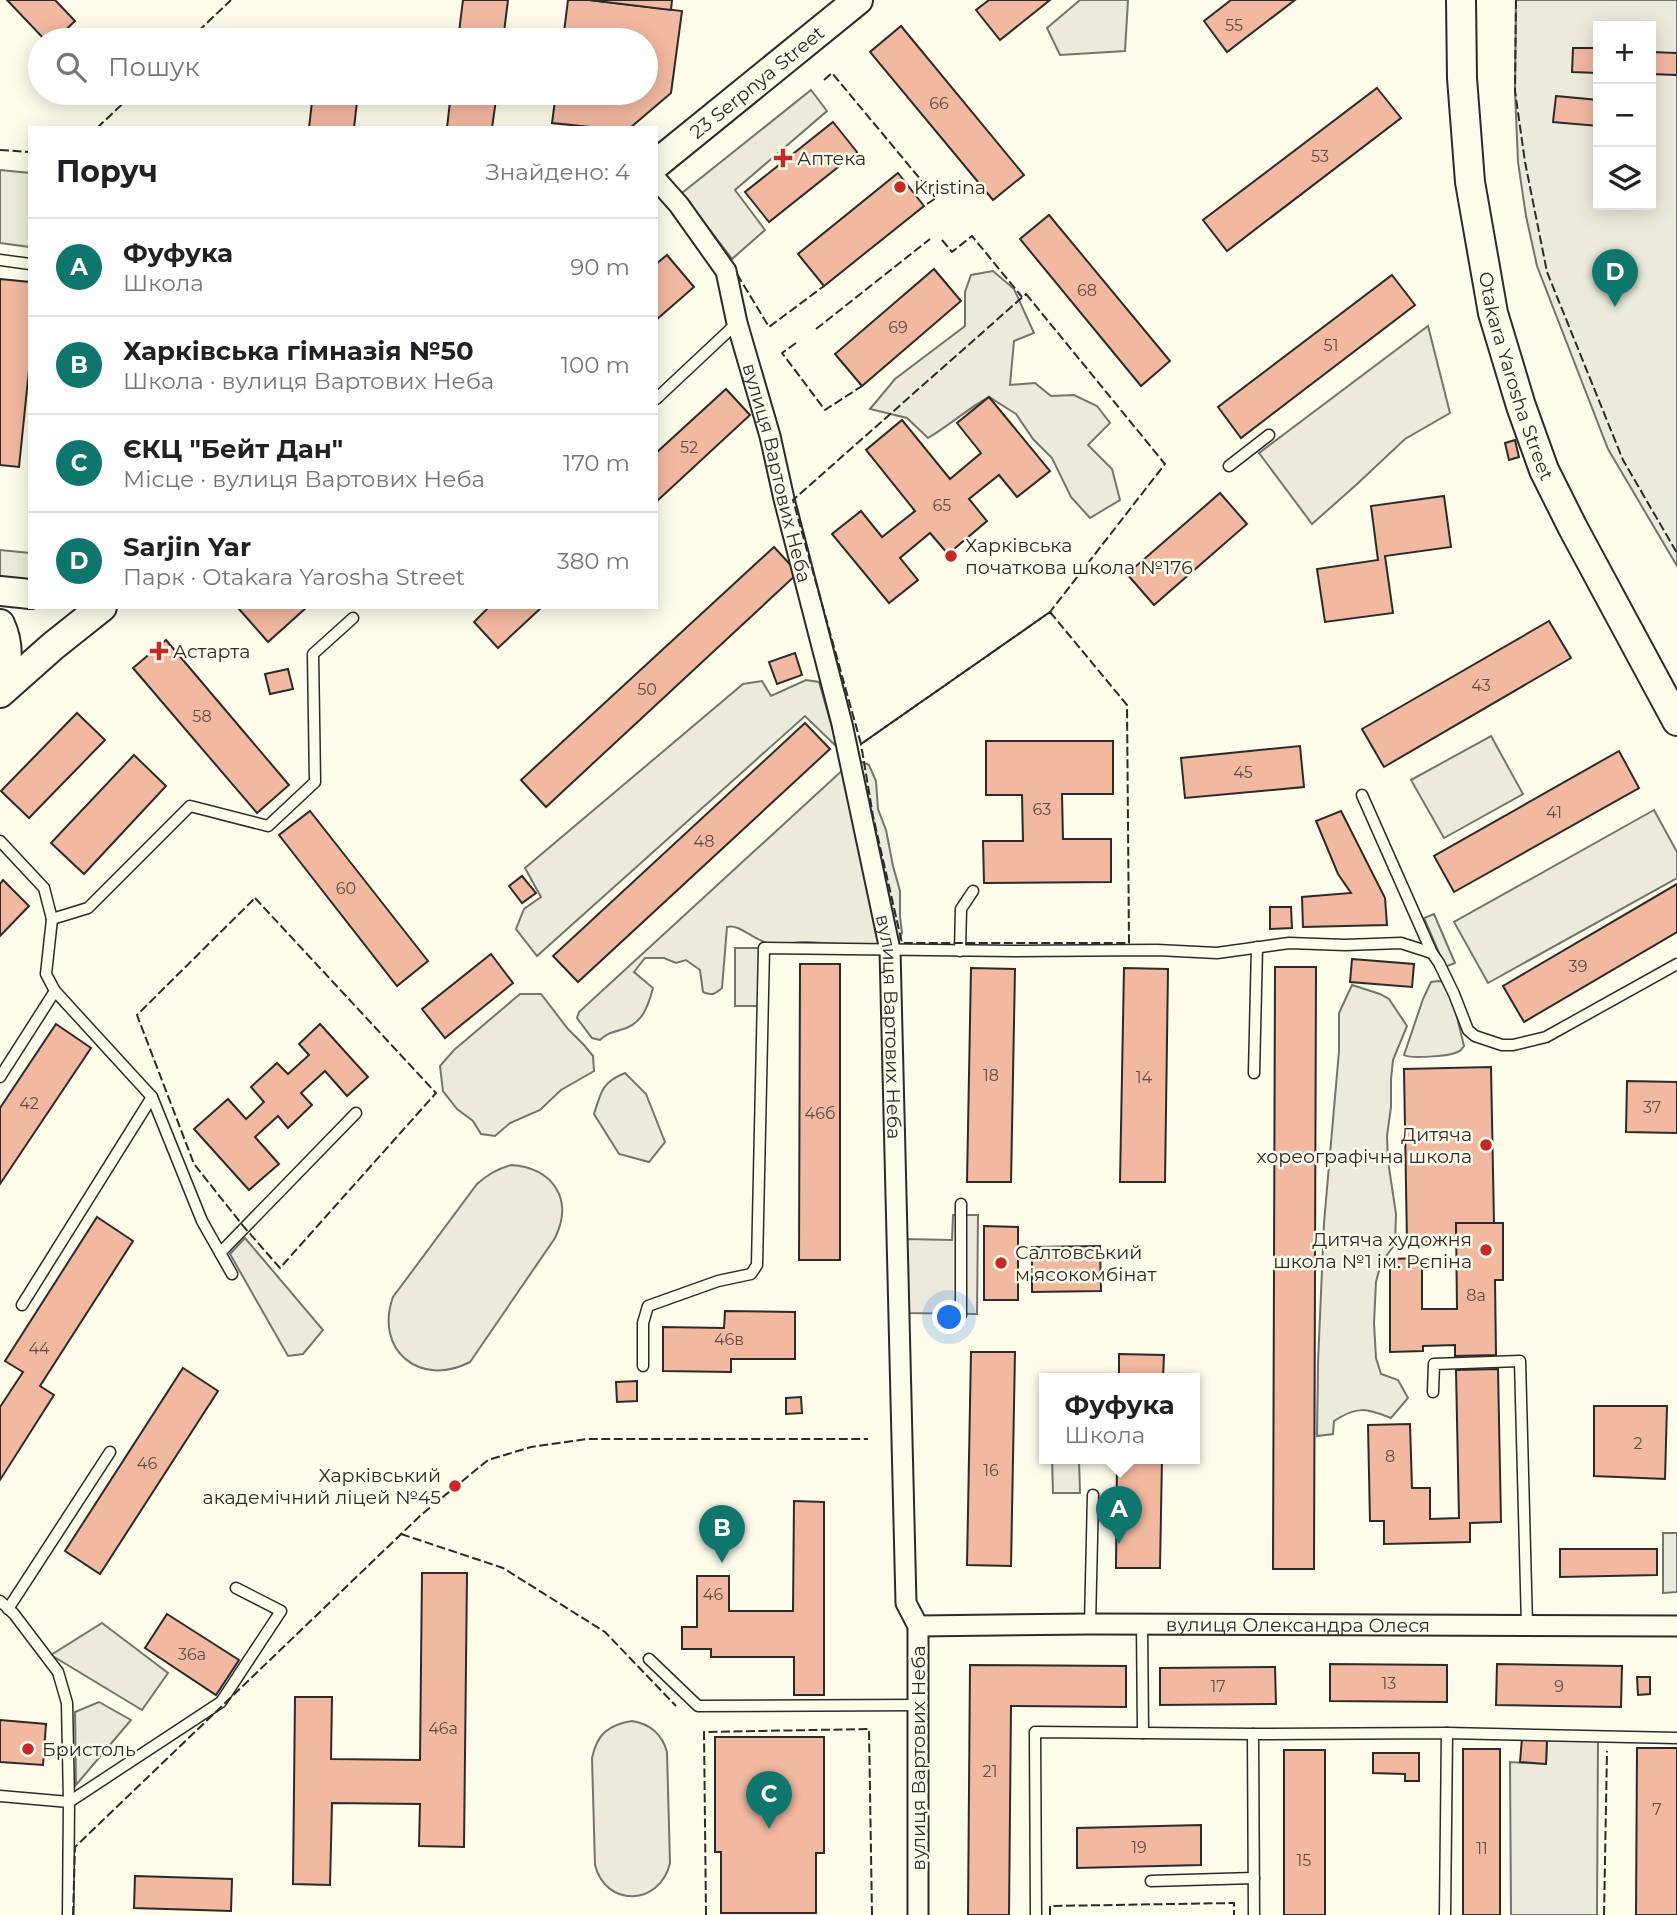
<!DOCTYPE html>
<html lang="uk">
<meta charset="utf-8">
<style>
body{margin:0;font-family:Montserrat,sans-serif;background:#f2f2f2;color:#202124}
.controls{position:absolute;right:21px;top:21px;display:grid;overflow:hidden;border-radius:0px;box-shadow:0 4px 18px #0003}
.controls button{width:63px;height:63px;display:grid;place-items:center;padding:0;border:0;border-bottom:2px solid #e0e0e0;background:#fff;color:#202124;font:35px sans-serif}
.you{position:absolute;left:950px;top:1318px;width:24px;height:24px;margin:-18px;border:5px solid #fff;border-radius:50%;background:#1a73e8;box-shadow:0 0 0 10px #1a73e833}
.badge{display:grid;place-items:center;width:46px;height:46px;border-radius:50%;background:#0f766e;color:#fff;font-size:23px;font-weight:700}
.pin{position:absolute;translate:-50% -58px;filter:drop-shadow(0 2px 4px #0008)}
.pin::after{content:'';position:absolute;top:37px;width:24px;height:21px;background:inherit;clip-path:polygon(0 0,100% 0,50% 100%)}
.popup{position:absolute;left:1039px;top:1373px;width:161px;height:91px;box-sizing:border-box;display:grid;place-content:center;border-radius:0px;background:#fff;filter:drop-shadow(0 2px 5px #0005);font-size:23px;white-space:nowrap;color:#757577}
.popup b{font-size:26px;color:#202124}
.popup::after{content:'';position:absolute;left:50%;top:100%;margin-left:-14px;border:14px solid transparent;border-top-color:#fff}
.list{margin:0;padding:0;list-style:none}
h2{display:flex;justify-content:space-between;align-items:center;height:91px;margin:0;padding:0 28px;font-size:30px}
h2 small{font-size:23px;font-weight:400;color:#757577}
.list li{display:grid;grid-template-columns:46px 1fr auto;gap:21px;align-items:center;box-sizing:border-box;height:98px;padding:0 28px;border-top:2px solid #e0e0e0}
.list b{display:block;font-size:26px;white-space:nowrap}
.list p{margin:0;font-size:23px;white-space:nowrap;color:#757577}
.list em{font-size:23px;font-style:normal;color:#757577}
.icon{flex:none;width:38px;height:38px;fill:none;stroke:currentColor;stroke-width:2;stroke-linecap:round;stroke-linejoin:round}
.map{position:relative;flex:none;width:1677px;height:1915px;overflow:hidden}
.search{position:absolute;background:#fff;box-shadow:0 4px 18px #0003;left:28px;top:28px;width:630px;height:77px;display:flex;align-items:center;gap:18px;box-sizing:border-box;padding:0 24px;border-radius:38px;color:#757577;font-size:26px}
.panel{position:absolute;background:#fff;box-shadow:0 4px 18px #0003;left:28px;top:126px;width:630px;height:483px;border-radius:0px}
.map>svg:first-child{display:block}
.green{fill:#ecebdb;stroke:#74746e;stroke-width:2;fill-rule:evenodd}
.parking{fill:#eceadb;stroke:#74746e;stroke-width:2}
.building{fill:#f2b8a0;stroke:#2b2b2b;stroke-width:2}
.lines{fill:none;stroke-linecap:round;stroke-linejoin:round}
.lane-casing{stroke:#2b2b2b;stroke-width:13}
.street-casing{stroke:#2b2b2b;stroke-width:23}
.secondary-casing{stroke:#2b2b2b;stroke-width:32}
.lane{stroke:#fdfbea;stroke-width:10}
.street{stroke:#fdfbea;stroke-width:19}
.secondary{stroke:#fdfbea;stroke-width:28}
.fence{stroke:#2b2b2b;stroke-width:2;stroke-dasharray:9 3.5;stroke-linecap:butt}
.poi-dot{fill:#c62828;stroke:#fdfbea;stroke-width:2.5}
.labels{text-anchor:middle;dominant-baseline:central;stroke-width:5;stroke-linejoin:round;paint-order:stroke}
.number-label{font-size:16px;fill:#5d4e48}
.street-label{font-size:19px;fill:#2b2b2b;stroke:#fdfbea}
.poi-label{font-size:19px;fill:#2b2b2b;stroke:#fdfbea;text-anchor:start}
</style>
<div class="map">
<svg width="1677" height="1915" viewBox="0 0 1677 1915">
<rect width="100%" height="100%" fill="#fdfbea"/>
<g class="green">
<polygon points="1080,0 1128,0 1125,51 1060,55 1047,28"/>
<path d="M1516 0H1677V566L1608 449 1537 266 1526 216 1518 162 1515 91ZM1598 26H1651V205H1598Z"/>
<polygon points="0,170 30,173 30,247 0,243"/>
<path d="M993 271 1014 289 1034 333 1014 341 1010 385 1035 383 1051 396 1074 395 1097 406 1110 423 1088 445 1112 469 1120 500 1090 518 1071 497 1052 458 1033 439 1016 414 989 397C967 409 950 425 928 438L907 418 870 409 895 379 965 326V292L971 275Z"/>
<polygon points="1428,326 1450,413 1405,439 1356,485 1312,524 1259,453"/>
<polygon points="806,680 819,682 838,748 805,716 537,956 516,929 524,909 541,897 525,868 743,684 762,681 771,696"/>
<polygon points="1491,736 1523,794 1444,838 1411,780"/>
<path d="M857 760 869 765 876 781 878 809 886 830 893 866 900 891V916L902 933 897 944 884 946C858 946 832 943 806 942 794 942 783 945 772 944 754 942 740 923 727 927L722 988C715 994 712 996 703 992L700 970 686 960 676 963 664 958H645L634 972 653 988C648 1007 642 1025 620 1030 611 1033 607 1033 600 1040L592 1038 577 1018 579 1012 847 766Z"/>
<polygon points="1654,810 1677,852 1677,878 1488,983 1454,922"/>
<path d="M1439 981 1445 982 1455 1009 1464 1046C1461 1050 1461 1051 1455 1053 1447 1056 1411 1059 1404 1055L1423 999 1431 982Z"/>
<path d="M1352 985 1380 994 1389 999 1407 1026 1393 1060 1391 1079V1107L1387 1136 1388 1161 1396 1214 1395 1244 1381 1263 1376 1282 1374 1323 1376 1358 1381 1374 1398 1380 1408 1398 1391 1418C1366 1408 1357 1406 1334 1421L1333 1434 1317 1436 1318 1363 1324 1223 1339 1051V1013Z"/>
<polygon points="520,994 541,994 568,1029 584,1045 593,1056 594,1071 561,1090 540,1110 510,1123 495,1136 481,1134 473,1121 457,1109 443,1091 440,1066 454,1050"/>
<path d="M625 1073 646 1094 665 1142 649 1162 619 1154 594 1114C601 1092 602 1082 625 1073Z"/>
<path d="M511 1165C553 1168 574 1199 555 1238L470 1362C420 1388 374 1350 393 1297L477 1184C488 1174 497 1169 511 1165Z"/>
<polygon points="245,1238 323,1330 303,1354 288,1356 230,1254"/>
<polygon points="1052,1458 1079,1458 1080,1493 1053,1493"/>
<polygon points="102,1623 168,1673 142,1710 51,1655"/>
<polygon points="99,1702 131,1720 76,1785 75,1712"/>
<path d="M632 1721C651 1724 662 1734 667 1752L670 1863C660 1906 606 1908 595 1865L592 1758C597 1734 608 1725 632 1721Z"/>
<polygon points="1547,1740 1598,1741 1597,1915 1511,1915 1510,1762 1546,1764"/>
</g>
<g class="parking">
<polygon points="811,90 827,111 735,190 765,230 732,259 682,193"/>
<polygon points="0,550 30,553 30,585 0,581"/>
<polygon points="1434,914 1455,963 1445,967 1424,918"/>
<polygon points="735,948 764,948 763,1006 735,1006"/>
<polygon points="953,1215 978,1215 977,1314 903,1313 904,1239 952,1240"/>
<polygon points="1663,1533 1677,1533 1677,1592 1663,1593"/>
</g>
<g class="building">
<polygon points="7,0 55,0 75,21 55,40 45,40"/>
<polygon points="463,0 508,0 503,40 458,40"/>
<polygon points="568,0 589,0 682,11 671,93 630,128 600,128 552,123 556,93 646,93 646,40 563,40"/>
<polygon points="589,0 672,0 671,10"/>
<polygon points="989,0 1050,0 1000,40 976,10"/>
<polygon points="1231,0 1295,0 1227,52 1204,21"/>
<polygon points="901,26 1024,175 993,200 870,52"/>
<polygon points="1573,48 1598,48 1598,73 1572,72"/>
<polygon points="1651,52 1677,53 1677,75 1651,74"/>
<polygon points="1377,88 1401,118 1227,251 1203,220"/>
<polygon points="313,93 358,93 354,128 309,128"/>
<polygon points="451,93 497,93 492,128 447,128"/>
<polygon points="1556,96 1598,100 1598,126 1553,122"/>
<polygon points="833,122 857,152 769,222 745,192"/>
<polygon points="898,173 924,206 824,286 798,254"/>
<polygon points="1049,215 1170,361 1141,386 1020,239"/>
<polygon points="667,255 694,287 656,320 656,264"/>
<polygon points="934,269 961,301 862,386 835,354"/>
<polygon points="1392,275 1415,305 1241,438 1218,407"/>
<polygon points="0,279 30,282 30,360 19,467 0,465"/>
<polygon points="726,389 750,415 656,502 656,453"/>
<polygon points="989,397 1050,471 1017,497 999,475 969,499 987,521 948,554 930,533 900,558 918,580 889,603 832,534 861,511 882,537 915,511 866,450 902,420 950,479 981,453 957,423"/>
<polygon points="1515,440 1519,457 1509,460 1505,443"/>
<polygon points="1220,493 1247,524 1154,605 1127,574"/>
<polygon points="1444,496 1451,547 1385,556 1393,613 1325,622 1317,569 1378,560 1371,506"/>
<polygon points="774,547 798,573 546,807 521,780"/>
<polygon points="240,607 307,607 268,642 239,609"/>
<polygon points="489,607 542,607 498,648 474,622"/>
<polygon points="1549,621 1571,658 1384,767 1362,729"/>
<polygon points="166,640 289,785 257,813 133,668"/>
<polygon points="795,653 802,675 777,684 769,662"/>
<polygon points="288,669 293,689 270,694 265,674"/>
<polygon points="77,713 105,740 29,818 1,791"/>
<polygon points="805,723 830,749 578,982 553,956"/>
<polygon points="986,741 1113,741 1113,794 1062,794 1063,839 1111,839 1111,882 984,883 983,841 1023,841 1022,795 986,795"/>
<polygon points="1300,746 1304,787 1185,798 1181,758"/>
<polygon points="1619,751 1639,788 1454,892 1434,856"/>
<polygon points="134,755 166,786 84,874 51,843"/>
<polygon points="310,811 428,961 397,986 279,835"/>
<polygon points="1341,811 1385,898 1387,925 1303,927 1302,897 1351,893 1338,874 1316,821"/>
<polygon points="522,876 536,893 522,903 509,886"/>
<polygon points="3,880 29,906 0,936 0,884"/>
<polygon points="1677,884 1677,932 1524,1022 1503,986"/>
<polygon points="1270,907 1291,907 1292,928 1270,929"/>
<polygon points="491,954 513,983 445,1038 422,1009"/>
<polygon points="1352,959 1414,964 1412,987 1350,982"/>
<polygon points="800,964 840,964 840,1260 799,1260"/>
<polygon points="1275,967 1316,967 1314,1569 1273,1569"/>
<polygon points="971,968 1015,969 1011,1182 967,1182"/>
<polygon points="1124,968 1168,969 1165,1182 1120,1182"/>
<polygon points="56,1024 91,1048 0,1184 0,1108"/>
<polygon points="320,1024 368,1077 347,1096 325,1071 301,1093 312,1105 288,1128 278,1116 255,1137 279,1164 249,1190 194,1129 228,1099 246,1119 264,1102 251,1087 277,1063 288,1074 309,1055 299,1044"/>
<polygon points="1491,1067 1494,1223 1456,1223 1457,1242 1407,1243 1404,1069"/>
<polygon points="1627,1081 1677,1082 1677,1133 1626,1132"/>
<polygon points="97,1217 133,1241 40,1386 54,1395 0,1480 0,1407 23,1372 5,1361"/>
<polygon points="1456,1223 1503,1223 1503,1280 1495,1280 1496,1355 1455,1356 1455,1345 1423,1346 1423,1351 1390,1352 1390,1259 1422,1258 1422,1309 1457,1309"/>
<polygon points="984,1226 1018,1227 1018,1300 984,1300"/>
<polygon points="1100,1246 1101,1291 1032,1292 1032,1247"/>
<polygon points="725,1311 795,1312 795,1359 731,1359 731,1372 663,1371 663,1327 724,1328"/>
<polygon points="971,1352 1015,1352 1011,1566 967,1565"/>
<polygon points="1119,1354 1164,1355 1163,1378 1119,1378"/>
<polygon points="183,1368 218,1391 100,1574 65,1551"/>
<polygon points="1498,1369 1501,1522 1470,1523 1470,1542 1384,1544 1384,1521 1370,1521 1368,1425 1410,1424 1412,1488 1430,1488 1430,1519 1459,1518 1456,1370"/>
<polygon points="637,1381 637,1401 617,1402 616,1382"/>
<polygon points="801,1397 802,1413 786,1414 786,1398"/>
<polygon points="1594,1406 1667,1406 1665,1479 1594,1476"/>
<polygon points="1117,1458 1162,1458 1160,1568 1116,1568"/>
<polygon points="794,1501 824,1502 824,1695 794,1695 794,1657 711,1657 711,1649 682,1649 682,1627 697,1627 697,1576 729,1576 729,1611 793,1611"/>
<polygon points="1560,1549 1657,1549 1657,1575 1560,1577"/>
<polygon points="422,1573 467,1573 464,1847 419,1846 420,1804 332,1803 330,1885 293,1884 295,1697 332,1697 331,1759 420,1760"/>
<polygon points="167,1614 239,1660 216,1695 145,1648"/>
<polygon points="1330,1664 1447,1665 1447,1702 1330,1701"/>
<polygon points="1497,1664 1622,1666 1621,1707 1496,1705"/>
<polygon points="970,1665 1126,1666 1126,1707 1011,1706 1009,1915 968,1915"/>
<polygon points="1275,1667 1276,1704 1160,1705 1160,1668"/>
<polygon points="1637,1677 1650,1677 1650,1694 1638,1695"/>
<polygon points="0,1720 46,1724 43,1765 0,1762"/>
<polygon points="715,1737 824,1737 824,1853 816,1853 816,1913 721,1913 721,1852 715,1852"/>
<polygon points="1522,1738 1547,1740 1546,1764 1520,1762"/>
<polygon points="1637,1748 1677,1748 1677,1915 1636,1915"/>
<rect x="1463" y="1749" width="37" height="166"/>
<rect x="1284" y="1750" width="41" height="165"/>
<polygon points="1373,1753 1419,1753 1419,1781 1405,1781 1405,1774 1373,1773"/>
<polygon points="1201,1825 1201,1865 1077,1868 1077,1828"/>
<polygon points="135,1876 232,1879 231,1911 134,1908"/>
</g>
<g class="lines">
<defs>
<g id="lane">
<polyline points="0,260 30,264"/>
<polyline points="656,399 737,323"/>
<polyline points="1229,466 1269,435"/>
<polyline points="1362,795 1432,953"/>
<polyline points="0,841 44,888 52,919 46,974 55,991 152,1097 202,1221 232,1274"/>
<polyline points="52,919 88,908 190,806 268,826 315,782 313,654 353,618"/>
<polyline points="960,951 961,909 973,891"/>
<polyline points="1254,1073 1257,947"/>
<polyline points="0,1077 55,991"/>
<polyline points="961,1204 961,1315"/>
<polyline points="220,1253 356,1113"/>
<polyline points="22,1305 152,1097"/>
<polyline points="643,1366 643,1323 648,1306 718,1281 751,1274 757,1265 764,948 1013,951 1157,950 1217,953 1289,943 1345,945 1401,943 1432,953 1439,963 1454,994 1468,1030 1475,1036 1502,1045 1513,1045 1546,1037 1677,964"/>
<polyline points="1433,1392 1434,1364 1520,1361 1527,1625"/>
<polyline points="0,1601 14,1614 58,1672 67,1703 69,1802 68,1915"/>
<polyline points="8,1609 110,1452"/>
<polyline points="1090,1624 1093,1495"/>
<polyline points="1142,1624 1143,1733"/>
<polyline points="649,1659 698,1706 919,1705"/>
<polyline points="1253,1734 1254,1915"/>
<polyline points="0,1796 69,1802 221,1702 281,1611 236,1588"/>
<polyline points="1151,1881 1254,1878"/>
<polyline points="1036,1915 1035,1732 1253,1734 1447,1733 1677,1738"/>
<polyline points="1445,1915 1447,1733"/>
</g>
<g id="street">
<path id="s1" d="M656 179 679 205 726 271 737 323 770 436 784 499 842 724 890 950 906 1603 918 1626V1915"/>
<path id="s2" d="M918 1626 1090 1624 1677 1626"/>
</g>
<g id="secondary">
<path id="s3" d="M1461 0 1462 78 1470 182 1493 313 1521 406 1544 470 1573 528 1677 721"/>
<path id="s4" d="M656 164 858 0"/>
<polyline points="0,591 30,594"/>
<path d="M0 624C9 643 9 665 0 684"/>
<polyline points="0,693 53,646 102,607"/>
</g>
</defs>
<use href="#lane" class="lane-casing"/>
<use href="#street" class="street-casing"/>
<use href="#secondary" class="secondary-casing"/>
<use href="#lane" class="lane"/>
<use href="#street" class="street"/>
<use href="#secondary" class="secondary"/>
<g class="fence">
<polyline points="1516,0 1515,91 1525,162 1547,272 1623,460 1677,553"/>
<polyline points="189,40 231,0"/>
<polyline points="824,80 832,73 936,198 924,206"/>
<polyline points="97,128 134,93"/>
<polyline points="0,150 30,152"/>
<polyline points="942,240 952,252 972,236 1022,297"/>
<polyline points="737,274 769,327 824,286"/>
<polygon points="1026,294 1165,464 1050,612 861,744 793,500"/>
<polyline points="816,329 930,239"/>
<polyline points="796,343 782,353 825,410 862,386"/>
<polygon points="1050,612 1127,705 1129,943 902,943 873,816 861,744"/>
<polygon points="255,898 436,1093 280,1268 244,1227 194,1164 137,1015"/>
<polyline points="401,1534 503,1568 605,1632 676,1706"/>
<polyline points="73,1915 75,1847 421,1515 488,1460 531,1447 587,1439 868,1439"/>
<polyline points="706,1915 704,1732 869,1729 872,1915"/>
<polyline points="1050,1915 1050,1906 1234,1903 1234,1915"/>
<polyline points="1604,1915 1607,1751"/>
</g>
</g>
<g class="poi-dot">
<path d="M779.5 147.5h7v7h7v7h-7v7h-7v-7h-7v-7h7z"/>
<circle cx="900" cy="187" r="7"/>
<circle cx="951" cy="556" r="7"/>
<path d="M155.5 640.5h7v7h7v7h-7v7h-7v-7h-7v-7h7z"/>
<circle cx="1486" cy="1145" r="7"/>
<circle cx="1486" cy="1250" r="7"/>
<circle cx="1001" cy="1263" r="7"/>
<circle cx="455" cy="1486" r="7"/>
<circle cx="28" cy="1749" r="7"/>
</g>
<g class="labels">
<g class="number-label">
<text x="1234" y="25">55</text>
<text x="939" y="103">66</text>
<text x="1320" y="156">53</text>
<text x="1087" y="290">68</text>
<text x="898" y="327">69</text>
<text x="1331" y="345">51</text>
<text x="689" y="447">52</text>
<text x="942" y="505">65</text>
<text x="1481" y="685">43</text>
<text x="647" y="689">50</text>
<text x="202" y="716">58</text>
<text x="1243" y="772">45</text>
<text x="1042" y="809">63</text>
<text x="1554" y="812">41</text>
<text x="704" y="841">48</text>
<text x="346" y="888">60</text>
<text x="1578" y="966">39</text>
<text x="991" y="1075">18</text>
<text x="1144" y="1077">14</text>
<text x="29" y="1103">42</text>
<text x="1652" y="1107">37</text>
<text x="820" y="1113">46б</text>
<text x="1476" y="1295">8а</text>
<text x="729" y="1339">46в</text>
<text x="39" y="1348">44</text>
<text x="1638" y="1443">2</text>
<text x="1390" y="1456">8</text>
<text x="147" y="1463">46</text>
<text x="991" y="1470">16</text>
<text x="713" y="1594">46</text>
<text x="192" y="1654">36а</text>
<text x="1389" y="1683">13</text>
<text x="1218" y="1686">17</text>
<text x="1559" y="1686">9</text>
<text x="443" y="1728">46а</text>
<text x="990" y="1771">21</text>
<text x="1657" y="1809">7</text>
<text x="1139" y="1847">19</text>
<text x="1482" y="1848">11</text>
<text x="1304" y="1860">15</text>
</g>
<g class="street-label">
<text stroke="none"><textPath href="#s4" startOffset="130">23 Serpnya Street</textPath></text>
<text stroke="none"><textPath href="#s3" startOffset="382">Otakara Yarosha Street</textPath></text>
<text stroke="none"><textPath href="#s1" startOffset="324">вулиця Вартових Неба</textPath></text>
<text stroke="none"><textPath href="#s1" startOffset="891">вулиця Вартових Неба</textPath></text>
<text stroke="none"><textPath href="#s2" startOffset="380">вулиця Олександра Олеся</textPath></text>
<text transform="translate(918 1758) rotate(-90)">вулиця Вартових Неба</text>
</g>
<g class="poi-label">
<text x="797" y="158">Аптека</text>
<text x="914" y="187">Kristina</text>
<text x="965" y="545">Харківська<tspan x="965" dy="22">початкова школа №176</tspan></text>
<text x="173" y="651">Астарта</text>
<text x="1472" y="1134" text-anchor="end">Дитяча<tspan x="1472" dy="22">хореографічна школа</tspan></text>
<text x="1472" y="1239" text-anchor="end">Дитяча художня<tspan x="1472" dy="22">школа №1 ім. Рєпіна</tspan></text>
<text x="1015" y="1252">Салтовський<tspan x="1015" dy="22">м'ясокомбінат</tspan></text>
<text x="441" y="1475" text-anchor="end">Харківський<tspan x="441" dy="22">академічний ліцей №45</tspan></text>
<text x="42" y="1749">Бристоль</text>
</g>
</g>
</svg>
<div class="controls">
<button>+</button>
<button>−</button>
<button><svg class="icon" aria-label="layers" viewBox="0 0 24 24"><path d="M12 4l9 5-9 5-9-5zM3 14l9 5 9-5"/></svg></button>
</div>
<div class="you"></div>
<div class="pin badge" style="left:1119px;top:1544px">A</div>
<div class="popup"><b>Фуфука</b>Школа</div>
<div class="pin badge" style="left:722px;top:1563px">B</div>
<div class="pin badge" style="left:769px;top:1829px">C</div>
<div class="pin badge" style="left:1615px;top:307px">D</div>
<div class="search"><svg class="icon" aria-label="search" viewBox="0 0 24 24"><circle cx="10" cy="10" r="6"/><path d="M15 15l6 6"/></svg>Пошук</div>
<section class="panel">
<h2>Поруч<small>Знайдено: 4</small></h2>
<ul class="list">
<li><span class="badge">A</span><div><b>Фуфука</b><p>Школа</p></div><em>90 m</em></li>
<li><span class="badge">B</span><div><b>Харківська гімназія №50</b><p>Школа · вулиця Вартових Неба</p></div><em>100 m</em></li>
<li><span class="badge">C</span><div><b>ЄКЦ &quot;Бейт Дан&quot;</b><p>Місце · вулиця Вартових Неба</p></div><em>170 m</em></li>
<li><span class="badge">D</span><div><b>Sarjin Yar</b><p>Парк · Otakara Yarosha Street</p></div><em>380 m</em></li>
</ul>
</section>
</div>
